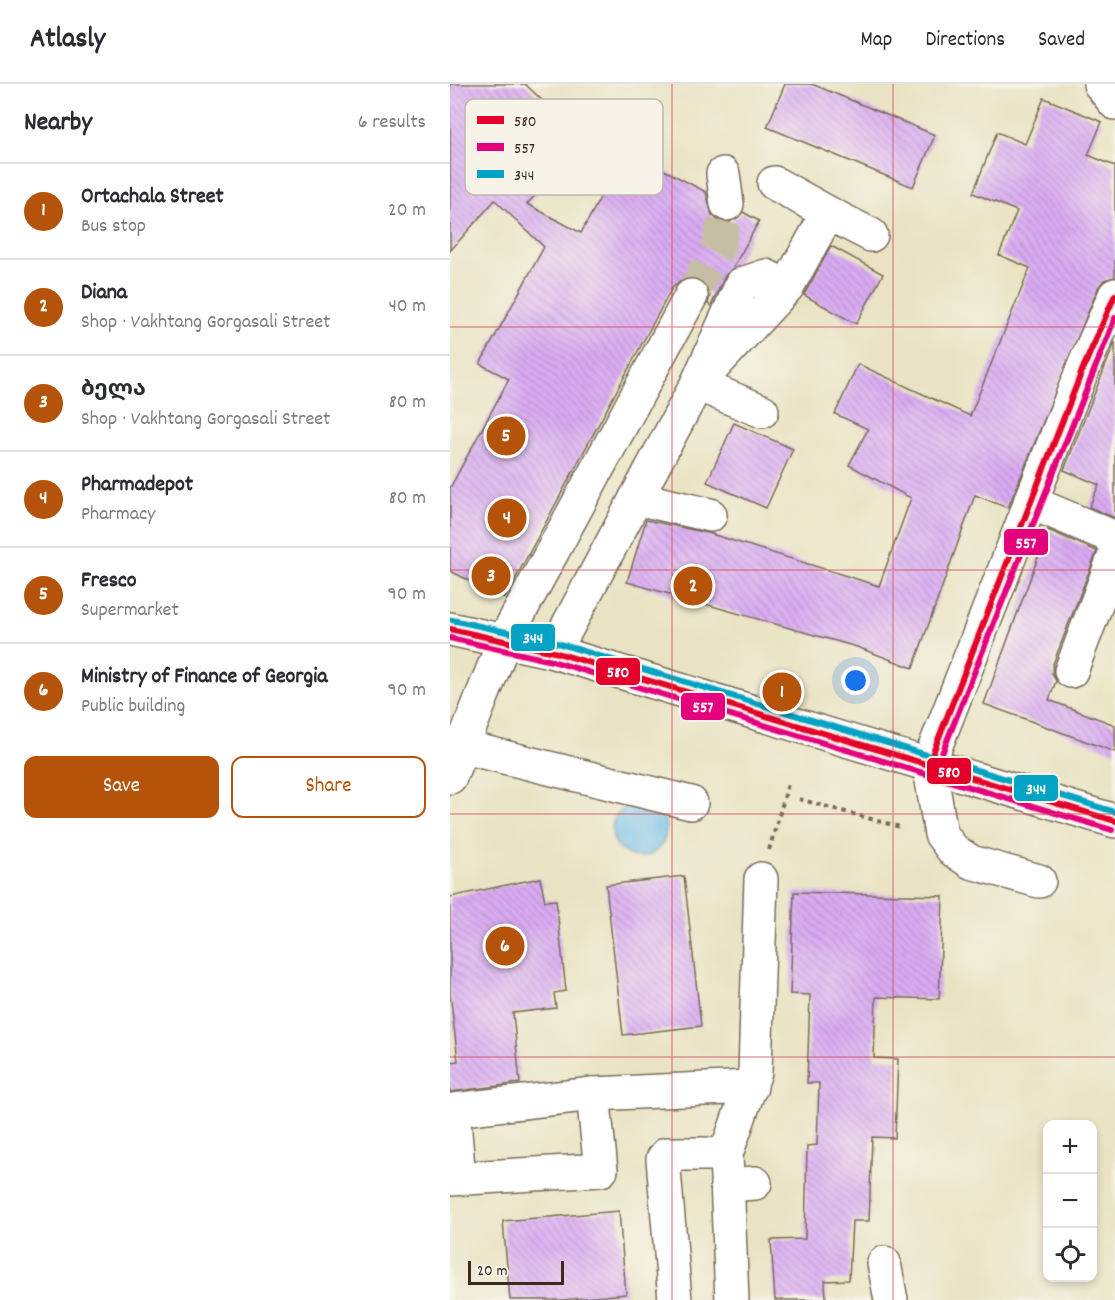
<!DOCTYPE html>
<meta charset="utf-8">
<style>
body{margin:0;font-family:Dekko,"Noto Sans Georgian",sans-serif;background:#f7f7f7;color:#2b2b33}
.controls{position:absolute;right:18px;bottom:18px;display:grid;overflow:hidden;border-radius:12px;box-shadow:0 3px 9px #0003}
.controls button{width:54px;height:54px;display:grid;place-items:center;padding:0;border:0;border-bottom:2px solid #e1e1e2;background:#fff;color:#2b2b33;font:30px sans-serif}
.scale{position:absolute;left:18px;bottom:15px;width:96px;box-sizing:border-box;padding-left:6px;border:3px solid #3b2a1e;border-top:0;font-size:16px;line-height:21px;white-space:nowrap;color:#3b2a1e;-webkit-text-stroke:4px #f7f3e8;paint-order:stroke}
.you{position:absolute;left:406px;top:597px;width:21px;height:21px;margin:-15px;border:4px solid #fff;border-radius:50%;background:#1a73e8;box-shadow:0 0 0 9px #1a73e833}
.badge{display:grid;place-items:center;width:39px;height:39px;border-radius:50%;background:#b45309;color:#fff;font-size:20px;font-weight:700}
.pin{position:absolute;translate:-50% -50%;border:3px solid #fff;box-shadow:0 2px 6px #0006}
.list{margin:0;padding:0;list-style:none}
h2{display:flex;justify-content:space-between;align-items:center;height:78px;margin:0;padding:0 24px;font-size:26px}
h2 small{font-size:20px;font-weight:400;color:#7c7c81}
.list li{display:grid;grid-template-columns:39px 1fr auto;gap:18px;align-items:center;box-sizing:border-box;height:96px;padding:0 24px;border-top:2px solid #e1e1e2}
.list b{display:block;font-size:22px;white-space:nowrap}
.list p{margin:0;font-size:20px;white-space:nowrap;color:#7c7c81}
.list em{font-size:20px;font-style:normal;color:#7c7c81}
.actions{display:flex;gap:12px;padding:18px 24px}
.actions a{flex:1;padding:14px 0;border:2px solid #b45309;border-radius:12px;text-align:center;font-size:21px;color:#b45309}
.actions .main{background:#b45309;color:#fff}
.icon{flex:none;width:33px;height:33px;fill:none;stroke:currentColor;stroke-width:2;stroke-linecap:round;stroke-linejoin:round}
.map{position:relative;flex:none;width:665px;height:1216px;overflow:hidden}
header{display:flex;align-items:center;gap:36px;box-sizing:border-box;height:84px;padding:0 30px;background:#fff;border-bottom:2px solid #e1e1e2}
header strong{font-size:28px}
nav{display:flex;gap:33px;margin-inline-start:auto;font-size:21px}
main{display:flex}
aside{flex:1;background:#fff}
.map>svg:first-child{display:block}
.water{fill:#70beea;stroke:#567484;stroke-width:1.5}
.building{fill:url(#building-back-hatch)}
.lines{fill:none;stroke-linecap:round;stroke-linejoin:round}
.minor-tunnel{stroke:#c6bea2;stroke-width:33;stroke-dasharray:33 16;stroke-linecap:butt}
.minor-casing{stroke:#786b58;stroke-width:36}
.major-casing{stroke:#786b58;stroke-width:36}
.path{stroke:#786b58;stroke-width:4;stroke-dasharray:4.5 4.5;stroke-linecap:butt}
.minor{stroke:#fff;stroke-width:33}
.major{stroke:#fff;stroke-width:33}
.bus-1-casing{stroke:#f7f3e8;stroke-width:10}
.bus-2-casing{stroke:#f7f3e8;stroke-width:10}
.bus-3-casing{stroke:#f7f3e8;stroke-width:10}
.bus-1{stroke:#e4002b;stroke-width:6}
.bus-2{stroke:#e5007d;stroke-width:6}
.bus-3{stroke:#03a3c5;stroke-width:6}
.grid{fill:none;stroke:#d1495b;stroke-width:1.5;stroke-opacity:0.55}
.key{fill:#f7f3e8;stroke:#bfb7ab;stroke-width:1.5}
.key-label{font-size:16px;fill:#3b2a1e}
.line-badge{stroke:#f7f3e8;stroke-width:2}
.badge-label{font-size:16px;text-anchor:middle;font-weight:bold;fill:#fff}
</style>
<header>
<strong>Atlasly</strong>
<nav><a>Map</a><a>Directions</a><a>Saved</a></nav>
</header>
<main>
<aside>
<h2>Nearby<small>6 results</small></h2>
<ul class="list">
<li><span class="badge">1</span><div><b>Ortachala Street</b><p>Bus stop</p></div><em>20 m</em></li>
<li><span class="badge">2</span><div><b>Diana</b><p>Shop · Vakhtang Gorgasali Street</p></div><em>40 m</em></li>
<li><span class="badge">3</span><div><b>ბელა</b><p>Shop · Vakhtang Gorgasali Street</p></div><em>80 m</em></li>
<li><span class="badge">4</span><div><b>Pharmadepot</b><p>Pharmacy</p></div><em>80 m</em></li>
<li><span class="badge">5</span><div><b>Fresco</b><p>Supermarket</p></div><em>90 m</em></li>
<li><span class="badge">6</span><div><b>Ministry of Finance of Georgia</b><p>Public building</p></div><em>90 m</em></li>
</ul>
<div class="actions"><a class="main">Save</a><a>Share</a></div>
</aside>
<div class="map">
<svg width="665" height="1216" viewBox="0 0 665 1216">
<defs>
<pattern id="building-back-hatch" width="6" height="6" patternUnits="userSpaceOnUse" patternTransform="scale(1.5)"><rect width="6" height="6" fill="#daacf4"/><path d="M-1 5l2 2M0 0l6 6M5-1l2 2" fill="none" stroke="#b28cc5"/></pattern>
</defs>
<rect width="100%" height="100%" fill="#f7f3e8"/>
<filter id="ink" filterUnits="userSpaceOnUse"><feTurbulence type="fractalNoise" baseFrequency=".0167" numOctaves="2"/><feDisplacementMap in="SourceGraphic" scale="12" xChannelSelector="R" yChannelSelector="G"/><feConvolveMatrix kernelMatrix="1 2 1 2 8 2 1 2 1" color-interpolation-filters="sRGB"/></filter>
<filter id="wash" filterUnits="userSpaceOnUse"><feTurbulence type="fractalNoise" baseFrequency=".008" numOctaves="4" result="noise"/><feDisplacementMap in="SourceGraphic" scale="24" xChannelSelector="R" yChannelSelector="G"/><feGaussianBlur stdDeviation="1.35" result="paint"/><feColorMatrix in="noise" values="0 0 0 0 0 0 0 0 0 0 0 0 0 0 0 0 0 1.4 0 .05"/><feComposite in="paint" operator="in"/></filter>
<g filter="url(#wash)">
<rect width="100%" height="100%" fill="#e9e3c3"/>
<circle class="water" cx="189" cy="746" r="27"/>
<g id="blocks">
<g class="building">
<polygon points="0,0 75,0 136,58 77,120 131,149 176,66 256,108 262,131 269,137 280,138 293,128 309,137 283,184 275,192 261,222 258,220 260,211 257,203 249,195 240,193 232,196 222,204 55,514 0,487 0,404 59,295 30,280 94,163 45,116 0,167"/>
<polygon points="335,0 362,0 485,51 463,103 317,43"/>
<polygon points="594,14 652,38 638,71 665,82 665,193 654,196 648,204 558,424 525,411 463,584 407,563 177,498 196,436 258,449 429,502 461,414 399,381 418,345 385,330 408,280 520,332 580,184 549,171 567,127 523,109 547,48 575,60"/>
<polygon points="381,162 433,190 406,240 354,211"/>
<polygon points="665,258 665,434 639,423 649,401 614,386"/>
<polygon points="284,339 343,365 316,424 257,398"/>
<polygon points="598,446 647,467 603,580 602,589 606,597 599,616 665,641 665,668 534,620"/>
<polygon points="234,792 251,942 173,951 156,801"/>
<polygon points="90,794 95,817 106,816 116,907 104,909 106,924 63,929 70,999 0,1008 0,978 8,977 0,909 0,813"/>
<polygon points="344,808 493,812 489,915 426,913 424,974 448,975 445,1054 422,1053 419,1137 402,1137 399,1196 375,1197 376,1216 325,1216 321,1156 355,1155 357,1062 367,1061 369,999 357,999 360,911 340,910"/>
<polygon points="169,1127 176,1210 112,1216 60,1216 53,1137"/>
</g>
</g>
</g>
<g filter="url(#ink)">
<use href="#blocks" fill-opacity="0" stroke="#786b58" stroke-width="1.5"/>
<g class="lines">
<polyline class="minor-tunnel" points="241,212 269,161 277,120"/>
<defs>
<g id="minor">
<polyline points="650,0 665,19"/>
<polyline points="273,90 277,120"/>
<polyline points="324,99 378,129"/>
<polyline points="312,327 247,300 292,200 316,192 337,203"/>
<polyline points="186,414 260,431"/>
<polyline points="580,418 665,454"/>
<polyline points="104,568 247,300 337,203 378,129 421,151"/>
<polyline points="621,587 665,471"/>
<polyline points="13,663 241,719"/>
<polyline points="0,693 55,555 241,212"/>
<polyline points="589,797 521,778 503,766 491,750 479,679 632,287 665,211"/>
<polyline points="9,1094 3,1026 143,1010 301,1003"/>
<polyline points="0,1095 151,1086 143,1010"/>
<polyline points="277,1101 305,1099"/>
<polyline points="434,1179 441,1216"/>
<polyline points="225,1216 213,1075 217,1070 276,1070"/>
<polyline points="282,1216 276,1070 305,988 311,795"/>
</g>
<polyline id="major" points="0,545 104,568 665,737"/>
</defs>
<use href="#minor" class="minor-casing"/>
<use href="#major" class="major-casing"/>
<g class="path">
<polyline points="349,715 450,743"/>
<polyline points="319,766 339,697"/>
</g>
<use href="#minor" class="minor"/>
<use href="#major" class="major"/>
<defs>
<g id="bus-1">
<polyline points="0,545 104,568 665,737"/>
<polyline points="479,679 632,287 665,211"/>
</g>
<g id="bus-2">
<polyline points="0,554 102,577 662,746"/>
<polyline points="487,682 665,234"/>
</g>
<polyline id="bus-3" points="2,536 107,559 665,728"/>
</defs>
<use href="#bus-1" class="bus-1-casing"/>
<use href="#bus-2" class="bus-2-casing"/>
<use href="#bus-3" class="bus-3-casing"/>
<use href="#bus-1" class="bus-1"/>
<use href="#bus-2" class="bus-2"/>
<use href="#bus-3" class="bus-3"/>
</g>
</g>
<path class="grid" d="M222 0V1216M443 0V1216M0 243H665M0 486H665M0 730H665M0 973H665"/>
<rect x="15" y="15" width="198" height="96" rx="9" class="key"/>
<rect x="27" y="32" width="27" height="8" fill="#e4002b"/>
<rect x="27" y="59" width="27" height="8" fill="#e5007d"/>
<rect x="27" y="86" width="27" height="8" fill="#03a3c5"/>
<g class="key-label">
<text x="64" y="42">580</text>
<text x="64" y="69">557</text>
<text x="64" y="96">344</text>
</g>
<g class="line-badge">
<rect x="553" y="444" width="46" height="28" rx="6" fill="#e5007d"/>
<rect x="60" y="539" width="46" height="29" rx="6" fill="#03a3c5"/>
<rect x="145" y="573" width="46" height="29" rx="6" fill="#e4002b"/>
<rect x="230" y="608" width="46" height="29" rx="6" fill="#e5007d"/>
<rect x="476" y="673" width="46" height="28" rx="6" fill="#e4002b"/>
<rect x="563" y="690" width="46" height="28" rx="6" fill="#03a3c5"/>
</g>
<g class="badge-label">
<text x="576" y="464">557</text>
<text x="83" y="559">344</text>
<text x="168" y="593">580</text>
<text x="253" y="628">557</text>
<text x="499" y="693">580</text>
<text x="586" y="710">344</text>
</g>
</svg>
<div class="controls">
<button>+</button>
<button>−</button>
<button><svg class="icon" aria-label="locate" viewBox="0 0 24 24"><circle cx="12" cy="12" r="6"/><path d="M12 2v4M12 18v4M2 12h4M18 12h4"/></svg></button>
</div>
<div class="scale">20 m</div>
<div class="you"></div>
<div class="pin badge" style="left:332px;top:608px">1</div>
<div class="pin badge" style="left:243px;top:502px">2</div>
<div class="pin badge" style="left:41px;top:492px">3</div>
<div class="pin badge" style="left:57px;top:434px">4</div>
<div class="pin badge" style="left:56px;top:352px">5</div>
<div class="pin badge" style="left:55px;top:862px">6</div>
</div>
</main>
